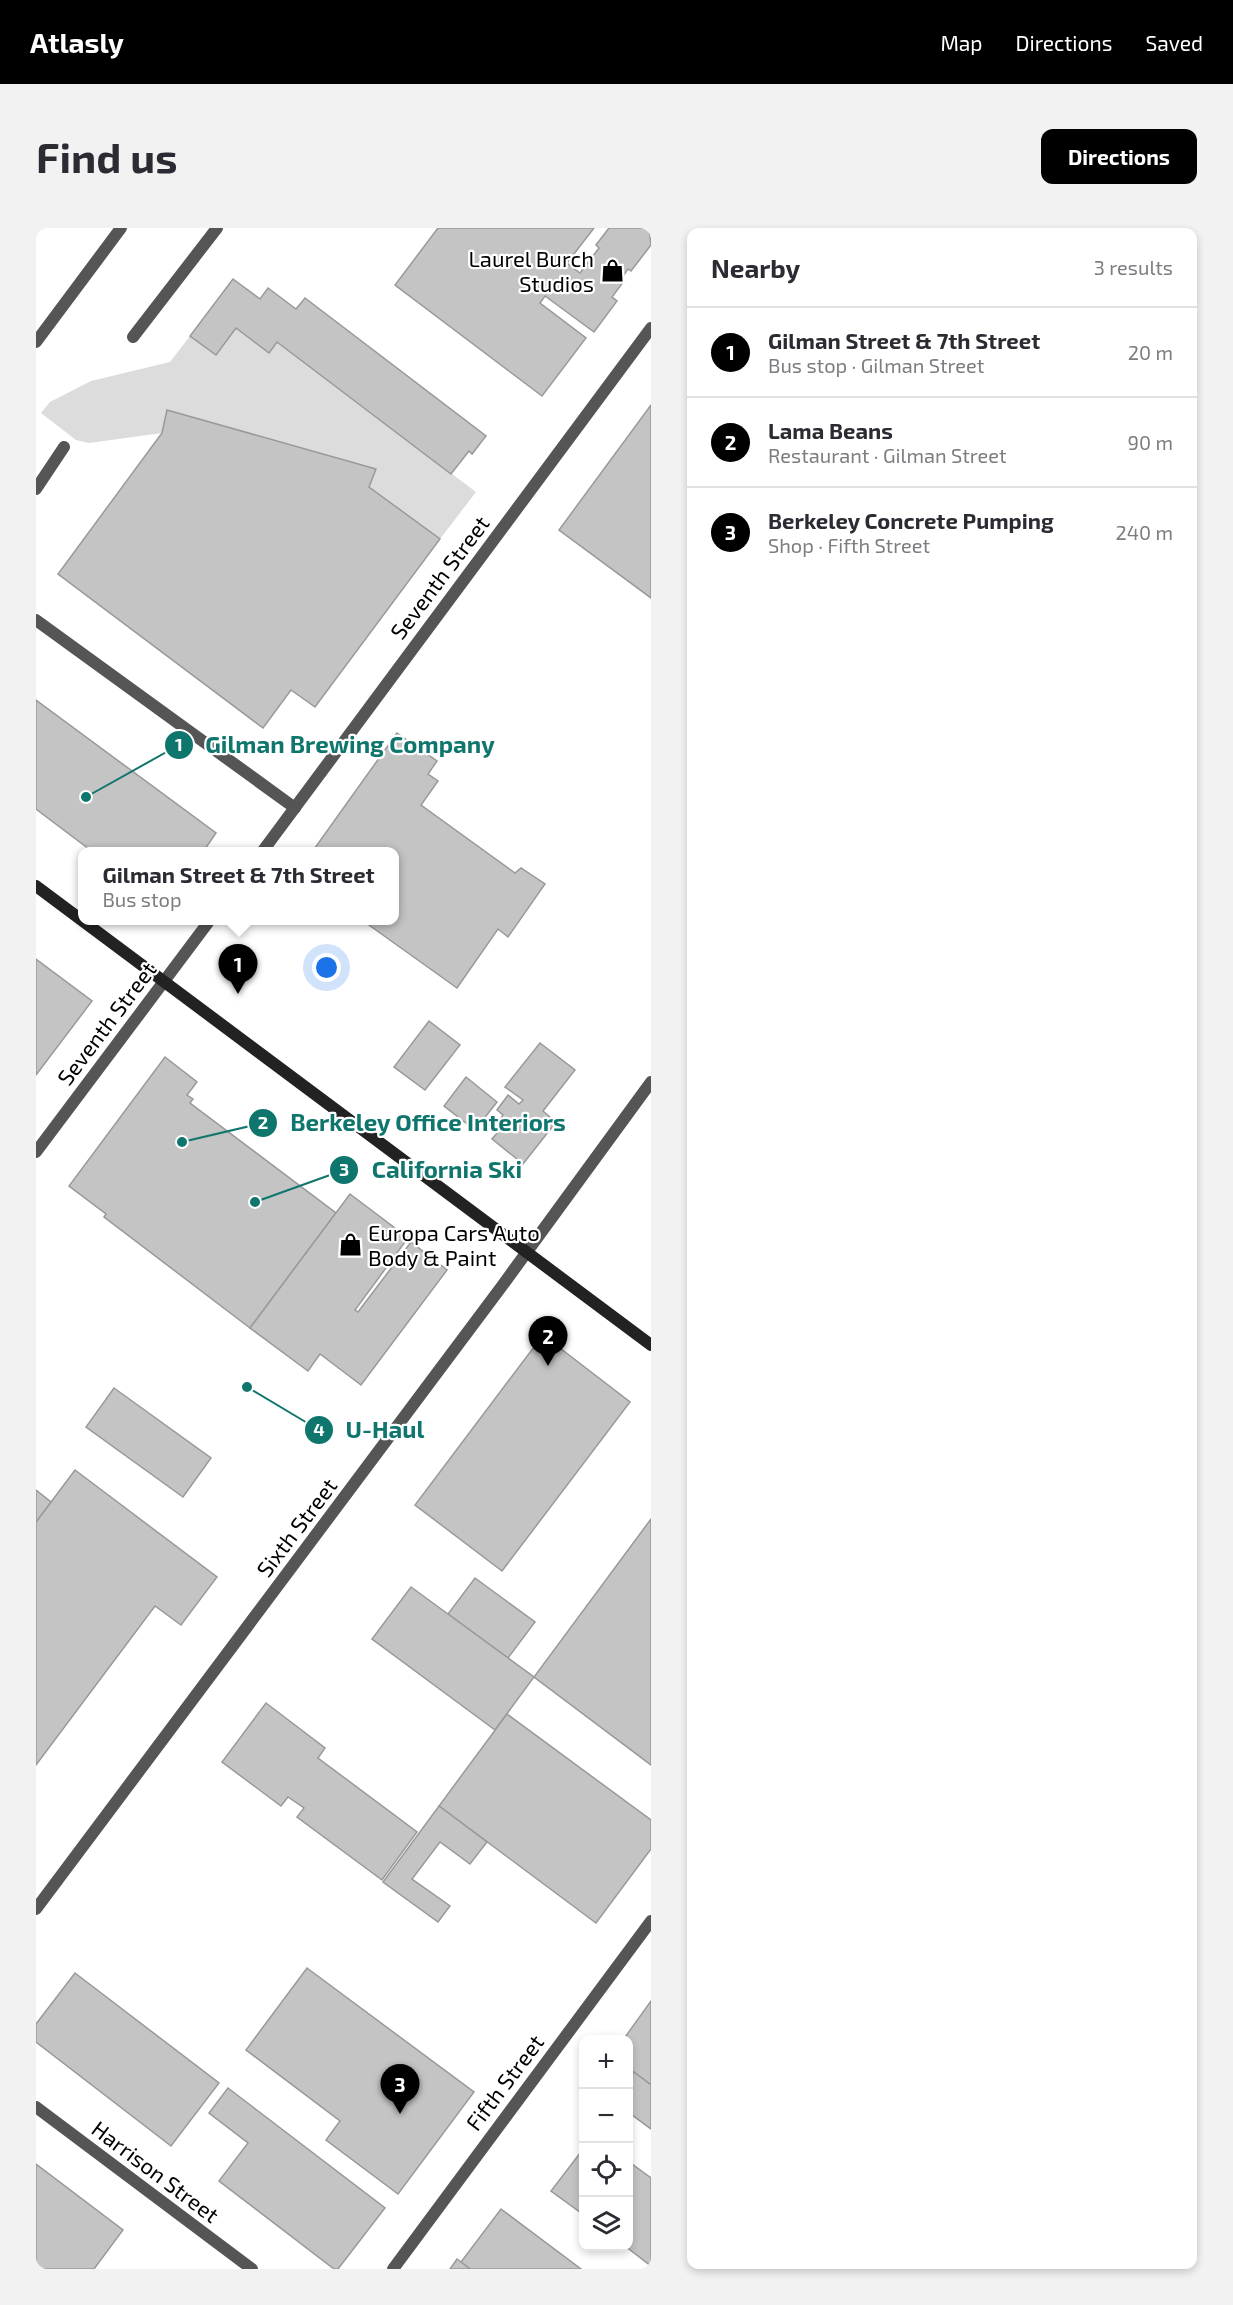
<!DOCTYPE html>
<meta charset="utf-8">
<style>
body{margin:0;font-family:"Exo 2",sans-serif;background:#f2f2f3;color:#2b2b33}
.controls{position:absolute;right:18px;bottom:18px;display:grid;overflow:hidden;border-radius:12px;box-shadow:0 3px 9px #0003}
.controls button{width:54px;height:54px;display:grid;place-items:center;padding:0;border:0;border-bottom:2px solid #e1e1e2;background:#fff;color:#2b2b33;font:30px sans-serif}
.you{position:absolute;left:291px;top:740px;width:21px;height:21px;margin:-15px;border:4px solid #fff;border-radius:50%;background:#1a73e8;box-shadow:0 0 0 9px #1a73e833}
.badge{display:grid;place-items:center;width:39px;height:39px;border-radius:50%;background:#000;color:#fff;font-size:20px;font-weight:700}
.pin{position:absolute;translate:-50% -50px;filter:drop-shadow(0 2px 3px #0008)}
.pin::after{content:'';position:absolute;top:32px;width:21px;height:18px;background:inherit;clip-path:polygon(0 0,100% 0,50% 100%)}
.popup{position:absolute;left:42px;top:619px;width:321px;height:78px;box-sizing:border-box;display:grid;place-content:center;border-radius:12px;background:#fff;filter:drop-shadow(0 2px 4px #0005);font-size:20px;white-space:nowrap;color:#7c7c81}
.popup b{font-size:22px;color:#2b2b33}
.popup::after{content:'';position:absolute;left:50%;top:100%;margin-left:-12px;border:12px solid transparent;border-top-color:#fff}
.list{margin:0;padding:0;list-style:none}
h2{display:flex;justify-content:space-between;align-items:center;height:78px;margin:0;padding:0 24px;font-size:26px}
h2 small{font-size:20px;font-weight:400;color:#7c7c81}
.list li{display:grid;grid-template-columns:39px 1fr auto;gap:18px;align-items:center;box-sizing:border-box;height:90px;padding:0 24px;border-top:2px solid #e1e1e2}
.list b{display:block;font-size:22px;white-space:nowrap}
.list p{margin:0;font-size:20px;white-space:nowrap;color:#7c7c81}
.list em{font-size:20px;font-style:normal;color:#7c7c81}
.icon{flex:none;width:33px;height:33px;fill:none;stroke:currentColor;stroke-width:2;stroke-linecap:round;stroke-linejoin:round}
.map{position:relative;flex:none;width:615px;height:2041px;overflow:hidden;border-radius:12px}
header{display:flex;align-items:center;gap:36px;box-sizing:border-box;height:84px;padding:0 30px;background:#000;color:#fff}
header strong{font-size:28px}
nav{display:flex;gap:33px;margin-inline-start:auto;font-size:21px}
.intro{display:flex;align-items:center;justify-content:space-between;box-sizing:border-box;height:144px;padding:0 36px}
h1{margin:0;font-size:42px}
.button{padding:15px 27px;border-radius:12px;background:#000;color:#fff;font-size:21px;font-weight:700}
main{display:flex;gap:36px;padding:0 36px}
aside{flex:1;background:#fff;border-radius:12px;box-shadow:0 3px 9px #0003}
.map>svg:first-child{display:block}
.green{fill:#dcdcdc}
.building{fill:#c4c4c4;stroke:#999;stroke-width:1.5}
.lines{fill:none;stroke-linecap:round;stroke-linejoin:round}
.service{stroke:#555;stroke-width:12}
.minor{stroke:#555;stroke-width:12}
.tertiary{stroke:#555;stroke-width:12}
.secondary{stroke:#222;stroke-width:12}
.labels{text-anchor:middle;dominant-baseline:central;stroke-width:4.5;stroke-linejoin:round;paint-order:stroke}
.poi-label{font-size:22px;fill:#000;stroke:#fff;text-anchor:end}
.street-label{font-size:22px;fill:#000;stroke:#fff}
.leader{fill:none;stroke:#0f766e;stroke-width:2}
.callout-dot{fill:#0f766e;stroke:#fff;stroke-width:2}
.mark-label{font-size:18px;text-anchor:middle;font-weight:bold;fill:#fff}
.callout-label{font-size:24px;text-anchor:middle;font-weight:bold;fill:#0f766e;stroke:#fff;stroke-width:4.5;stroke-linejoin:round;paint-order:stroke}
</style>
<header>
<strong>Atlasly</strong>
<nav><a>Map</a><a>Directions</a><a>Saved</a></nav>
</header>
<div class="intro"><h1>Find us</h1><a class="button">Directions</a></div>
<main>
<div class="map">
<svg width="615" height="2041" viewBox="0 0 615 2041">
<rect width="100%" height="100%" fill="#fff"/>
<polygon class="green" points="200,100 233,125 241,114 440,264 404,311 333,259 339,241 132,182 126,205 53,215 40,212 5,185 14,174 55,153 134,134 154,108 180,127"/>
<g class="building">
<polygon points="402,0 558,0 531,35 544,45 563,20 560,17 573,0 613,0 615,17 595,43 592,41 585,51 588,53 576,69 581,73 558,104 509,68 504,75 550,110 506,168 359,57"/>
<polygon points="197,51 224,71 232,60 260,81 269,70 450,208 436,226 433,223 415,246 241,114 233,125 200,100 180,127 154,108"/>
<polygon points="615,177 615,370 523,302"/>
<polygon points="131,182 340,241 333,259 404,311 279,479 255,462 227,500 22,346 126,205"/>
<polygon points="0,472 180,605 167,624 57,624 0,581"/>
<polygon points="361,505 401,533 392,546 402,553 385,577 479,645 485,640 509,656 472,709 462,701 421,760 326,692 358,692 358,624 276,624"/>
<polygon points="0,731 56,773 0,847"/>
<polygon points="393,793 424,817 389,862 358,839"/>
<polygon points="504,815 539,842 507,883 520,894 487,936 456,911 468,897 463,893 467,887 461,882 472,867 483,876 487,872 469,859"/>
<polygon points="129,829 161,854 151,867 157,871 154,875 300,985 214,1100 68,989 70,986 33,958"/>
<polygon points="430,849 461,874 439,902 408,878"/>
<polygon points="314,966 372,1010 319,1082 322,1084 375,1014 411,1042 325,1157 284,1126 272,1143 214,1100"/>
<polygon points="507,1107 594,1174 466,1343 379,1277"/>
<polygon points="78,1160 175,1230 147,1269 50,1199"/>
<polygon points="39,1242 181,1349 145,1397 119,1378 0,1537 0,1294"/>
<polygon points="0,1262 15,1274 0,1294"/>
<polygon points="615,1291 615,1537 498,1449"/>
<polygon points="439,1350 499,1394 472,1430 412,1386"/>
<polygon points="375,1359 498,1449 459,1502 336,1411"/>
<polygon points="230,1475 289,1520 282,1530 381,1604 346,1652 261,1589 268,1580 252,1569 245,1578 186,1534"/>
<polygon points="471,1486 615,1592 615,1621 560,1695 403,1578"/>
<polygon points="403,1578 451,1614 434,1636 404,1614 376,1651 414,1678 402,1694 347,1654"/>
<polygon points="271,1740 438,1864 362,1966 290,1912 304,1893 210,1822"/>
<polygon points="39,1745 183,1855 135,1918 0,1814 0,1796"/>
<polygon points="615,1773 615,1857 592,1840 592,1812 587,1812"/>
<polygon points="598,1844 615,1857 615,1901 592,1884 592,1851"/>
<polygon points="192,1860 349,1980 302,2041 298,2041 183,1953 212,1915 173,1885"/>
<polygon points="548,1920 548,1987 515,1963"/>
<polygon points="592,1933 615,1950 615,2038 589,2018 592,2018"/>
<polygon points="0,1936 87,2002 58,2041 0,2041"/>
<polygon points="465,1981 545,2041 434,2041 425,2034"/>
<polygon points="421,2031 425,2034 434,2041 414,2041"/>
</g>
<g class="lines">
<g class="service">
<polyline points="97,109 181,0"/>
<polyline points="0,261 28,219"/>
<polyline points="0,392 259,580"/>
</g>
<g class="minor">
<polyline points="0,114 85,0"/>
<polyline points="226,624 615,100"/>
<polyline points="0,924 174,692"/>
<polyline points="0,1879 216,2041"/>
<polyline points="357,2041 615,1693"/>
</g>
<polyline class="tertiary" points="0,1681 466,1058 615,854"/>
<polyline class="secondary" points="0,658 615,1117"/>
</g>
<defs>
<symbol id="shop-bare" viewBox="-9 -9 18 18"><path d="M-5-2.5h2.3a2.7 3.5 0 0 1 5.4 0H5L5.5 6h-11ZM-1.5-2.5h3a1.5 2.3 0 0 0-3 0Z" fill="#000" stroke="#fff" stroke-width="2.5" paint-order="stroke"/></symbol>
</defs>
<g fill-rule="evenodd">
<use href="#shop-bare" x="560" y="26" width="33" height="33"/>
<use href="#shop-bare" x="298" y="1000" width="33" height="33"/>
</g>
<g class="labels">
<g class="poi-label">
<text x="558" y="30">Laurel Burch<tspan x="558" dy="25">Studios</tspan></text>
<text x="332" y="1004" text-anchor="start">Europa Cars Auto<tspan x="332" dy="25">Body &amp; Paint</tspan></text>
</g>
<g class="street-label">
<text transform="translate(403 349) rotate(-53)">Seventh Street</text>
<text transform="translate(70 795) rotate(-53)">Seventh Street</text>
<text transform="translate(260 1299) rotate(-53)">Sixth Street</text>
<text transform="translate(468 1854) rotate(-53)">Fifth Street</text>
<text transform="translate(120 1943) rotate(37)">Harrison Street</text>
</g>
</g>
<path class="leader" d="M50 569L143 517M146 914L227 895M219 974L308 942M211 1159L283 1202"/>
<g class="callout-dot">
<circle cx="50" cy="569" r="6"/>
<circle cx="146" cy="914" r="6"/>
<circle cx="219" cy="974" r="6"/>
<circle cx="211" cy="1159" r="6"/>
<circle cx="143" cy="517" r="15"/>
<circle cx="227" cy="895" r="15"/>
<circle cx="308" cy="942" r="15"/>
<circle cx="283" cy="1202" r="15"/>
</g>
<g class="mark-label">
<text x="143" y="523">1</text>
<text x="227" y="901">2</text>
<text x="308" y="948">3</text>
<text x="283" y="1208">4</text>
</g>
<g class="callout-label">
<text x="314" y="525">Gilman Brewing Company</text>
<text x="392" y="903">Berkeley Office Interiors</text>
<text x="411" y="950">California Ski</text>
<text x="349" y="1210">U-Haul</text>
</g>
</svg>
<div class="controls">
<button>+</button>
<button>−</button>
<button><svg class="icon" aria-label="locate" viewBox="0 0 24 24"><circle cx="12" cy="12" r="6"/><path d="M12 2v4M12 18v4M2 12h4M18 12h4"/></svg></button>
<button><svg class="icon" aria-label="layers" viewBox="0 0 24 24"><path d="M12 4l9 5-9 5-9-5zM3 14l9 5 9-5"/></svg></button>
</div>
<div class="you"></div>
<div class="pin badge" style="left:202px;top:766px">1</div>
<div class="popup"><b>Gilman Street &amp; 7th Street</b>Bus stop</div>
<div class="pin badge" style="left:512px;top:1138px">2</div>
<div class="pin badge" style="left:364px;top:1886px">3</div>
</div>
<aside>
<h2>Nearby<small>3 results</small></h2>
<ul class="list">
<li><span class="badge">1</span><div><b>Gilman Street &amp; 7th Street</b><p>Bus stop · Gilman Street</p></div><em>20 m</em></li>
<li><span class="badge">2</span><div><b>Lama Beans</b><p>Restaurant · Gilman Street</p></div><em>90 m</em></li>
<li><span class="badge">3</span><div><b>Berkeley Concrete Pumping</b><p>Shop · Fifth Street</p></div><em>240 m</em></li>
</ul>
</aside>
</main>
